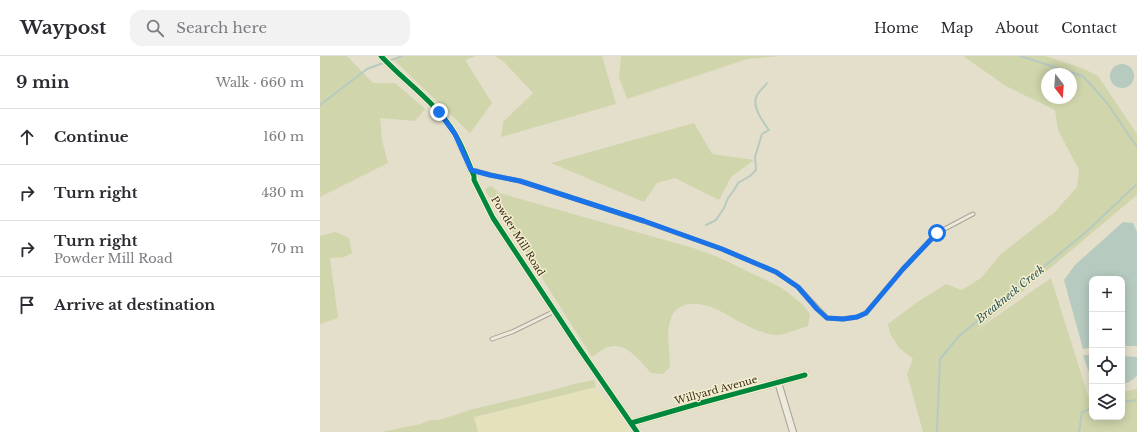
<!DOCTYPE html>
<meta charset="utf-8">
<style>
body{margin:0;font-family:"Libre Baskerville",serif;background:#f2f2f3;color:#2b2b33}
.controls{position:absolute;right:12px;bottom:12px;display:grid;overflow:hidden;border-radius:8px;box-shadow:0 2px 10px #0003}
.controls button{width:36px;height:36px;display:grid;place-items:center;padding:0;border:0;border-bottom:1px solid #e1e1e2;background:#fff;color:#2b2b33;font:20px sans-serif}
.compass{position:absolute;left:721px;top:12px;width:36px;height:36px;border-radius:50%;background:#fff;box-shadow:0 2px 10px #0003;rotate:163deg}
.stop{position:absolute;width:12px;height:12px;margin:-9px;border:3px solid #1a73e8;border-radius:50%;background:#fff}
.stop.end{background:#1a73e8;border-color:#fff;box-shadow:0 1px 4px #0008}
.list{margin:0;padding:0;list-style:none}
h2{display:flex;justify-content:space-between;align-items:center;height:52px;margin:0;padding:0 16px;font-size:17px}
h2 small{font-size:13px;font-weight:400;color:#7c7c81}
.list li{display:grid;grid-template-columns:26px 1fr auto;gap:12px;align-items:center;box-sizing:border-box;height:56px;padding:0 16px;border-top:1px solid #e1e1e2}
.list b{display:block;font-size:15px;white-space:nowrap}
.list p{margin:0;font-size:13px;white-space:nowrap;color:#7c7c81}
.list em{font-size:13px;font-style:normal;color:#7c7c81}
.icon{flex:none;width:22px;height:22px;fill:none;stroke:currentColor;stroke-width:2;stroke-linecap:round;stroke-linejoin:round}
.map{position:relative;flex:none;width:817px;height:376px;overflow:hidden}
header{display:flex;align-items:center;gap:24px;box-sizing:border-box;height:56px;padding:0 20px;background:#fff;border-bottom:1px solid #e1e1e2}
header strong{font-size:19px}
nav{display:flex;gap:22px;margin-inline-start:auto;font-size:14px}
.search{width:280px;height:36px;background:#f2f2f3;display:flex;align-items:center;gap:10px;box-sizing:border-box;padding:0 14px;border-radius:12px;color:#7c7c81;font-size:15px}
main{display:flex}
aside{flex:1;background:#fff}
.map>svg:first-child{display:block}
.farmland{fill:#e5e1ba}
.green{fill:#d0d5ac;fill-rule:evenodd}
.water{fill:#b6cac0}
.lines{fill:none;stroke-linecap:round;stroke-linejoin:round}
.stream{stroke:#b6cac0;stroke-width:2}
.lane-casing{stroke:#a9a394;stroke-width:5}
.street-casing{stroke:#a9a394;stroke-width:8}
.lane{stroke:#ece9dd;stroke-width:3}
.street{stroke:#ece9dd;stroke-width:6}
.cycleway-casing{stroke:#f6efcf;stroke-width:8}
.cycleway{stroke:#00873e;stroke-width:5}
.route{stroke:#1a73e8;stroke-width:5}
.labels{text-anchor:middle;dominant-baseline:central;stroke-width:3;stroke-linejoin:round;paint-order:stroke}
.street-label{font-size:10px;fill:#372c1c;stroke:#f6efcf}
.water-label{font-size:11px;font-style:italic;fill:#2b5658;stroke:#f6efcf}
</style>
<header>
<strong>Waypost</strong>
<div class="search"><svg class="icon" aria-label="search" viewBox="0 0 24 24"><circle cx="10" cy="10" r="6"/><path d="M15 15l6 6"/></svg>Search here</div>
<nav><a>Home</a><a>Map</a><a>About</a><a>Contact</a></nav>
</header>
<main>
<aside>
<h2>9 min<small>Walk · 660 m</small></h2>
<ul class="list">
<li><svg class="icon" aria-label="ahead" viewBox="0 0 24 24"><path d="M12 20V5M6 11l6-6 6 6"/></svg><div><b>Continue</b></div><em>160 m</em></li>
<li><svg class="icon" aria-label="right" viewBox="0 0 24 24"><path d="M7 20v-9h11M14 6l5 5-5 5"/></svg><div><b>Turn right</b></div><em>430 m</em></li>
<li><svg class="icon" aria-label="right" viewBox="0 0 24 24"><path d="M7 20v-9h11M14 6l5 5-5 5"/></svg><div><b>Turn right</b><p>Powder Mill Road</p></div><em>70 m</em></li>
<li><svg class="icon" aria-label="arrive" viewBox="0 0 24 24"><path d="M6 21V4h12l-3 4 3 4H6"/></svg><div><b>Arrive at destination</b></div></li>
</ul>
</aside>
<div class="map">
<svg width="817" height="376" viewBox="0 0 817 376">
<rect width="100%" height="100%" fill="#e4dfca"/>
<polygon class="farmland" points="276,331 292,350 310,376 158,376 154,362"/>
<g class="green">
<polygon points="0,0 27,0 53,27 75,27 105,53 95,65 60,62 62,84 68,107 0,141"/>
<polygon points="82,0 156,0 145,4 172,47 150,77 73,3"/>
<polygon points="175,0 282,0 296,48 181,81 183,66 213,37 183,5"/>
<polygon points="301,0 460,0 427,3 307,43 299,21"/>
<path d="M643 0H725L762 12 778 20 817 78V139L654 276 731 222 769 343 772 342V361H802V336L817 333V376H603L587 318 593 303 579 292 570 277 568 268 596 247 626 228 642 234 661 222 681 198 735 156 757 131 759 114 738 74 735 54 686 30ZM727 18H751V42H727Z"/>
<polygon points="374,67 392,98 434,104 411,121 399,144 355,122 337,127 324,146 231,107"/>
<path d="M172 130 179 137 373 192 398 201 462 232 482 248 490 258 488 270C480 272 464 279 456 279 445 278 433 273 424 268 414 264 406 257 396 253 380 246 356 243 350 265 346 279 350 296 350 311L343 318 331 317C321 306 306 285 289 291 283 292 277 298 272 301L187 167 166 136V132Z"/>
<polygon points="15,176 29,182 32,197 24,201 10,202 18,262 0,268 0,180"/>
<polygon points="274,324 276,331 154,361 158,376 62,376 101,368 110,364 119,364 153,353 237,333 254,328"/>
</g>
<g class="water">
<circle cx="802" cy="20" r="12"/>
<polygon points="803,166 813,167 817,176 817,290 802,290 802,223 772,223 772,291 763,293 744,224 755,209"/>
<polygon points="763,299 772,299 772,325"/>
<polygon points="802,300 817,301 817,320 809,326 802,328"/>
</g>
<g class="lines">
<g class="stream">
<polyline points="700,0 763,20 787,47 817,91"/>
<polyline points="0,49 47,13 82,0"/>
<path d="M386 169 396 164 404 152 408 142 414 134 418 127 430 120 436 114 435 101 442 78 449 74C443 66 431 50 437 39 438 37 444 31 447 27"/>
<polyline points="802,346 817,344"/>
<polyline points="617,376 620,303 639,280 765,177 817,128"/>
<polyline points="759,376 762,356 772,352"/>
</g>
<defs>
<g id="lane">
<polyline points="153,114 170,119 200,125 228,134 323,165 402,193 456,216 478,231 507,262 523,263 537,261 546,257 583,213 617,177 653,158"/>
<polyline points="172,283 192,276 235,255"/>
</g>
<g id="street">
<path d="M61 0C85 26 117 47 135 78 143 91 148 106 154 120V124L173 162 257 289 317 376"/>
<polyline points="458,326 473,376"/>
<polyline points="311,367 377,348 485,319"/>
</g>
</defs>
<use href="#lane" class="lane-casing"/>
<use href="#street" class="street-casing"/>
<use href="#lane" class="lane"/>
<use href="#street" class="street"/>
<defs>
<g id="cycleway">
<path d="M61 0C85 26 117 47 135 78 143 91 148 106 154 120V124L173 162 257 289 317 376"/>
<polyline points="311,367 377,348 485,319"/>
</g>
</defs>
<use href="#cycleway" class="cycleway-casing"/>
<use href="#cycleway" class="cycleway"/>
</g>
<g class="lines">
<polyline class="route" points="119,56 135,78 151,114 170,119 200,125 228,134 324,165 402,193 456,216 478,231 497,253 507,262 523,263 537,261 546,257 583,213 617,177"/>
</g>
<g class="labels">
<g class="street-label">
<text transform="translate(198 180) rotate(58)">Powder Mill Road</text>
<text transform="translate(396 334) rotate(-15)">Willyard Avenue</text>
</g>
<g class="water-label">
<text transform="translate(690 238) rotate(-39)">Breakneck Creek</text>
</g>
</g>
</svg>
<div class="controls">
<button>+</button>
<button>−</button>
<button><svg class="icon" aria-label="locate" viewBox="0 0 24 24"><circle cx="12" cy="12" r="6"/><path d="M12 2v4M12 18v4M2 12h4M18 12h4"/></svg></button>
<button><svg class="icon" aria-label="layers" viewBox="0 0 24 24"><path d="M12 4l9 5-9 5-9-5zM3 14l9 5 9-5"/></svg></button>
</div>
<svg class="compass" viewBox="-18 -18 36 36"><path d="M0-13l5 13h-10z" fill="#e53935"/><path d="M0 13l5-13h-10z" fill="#7c7c81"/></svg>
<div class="stop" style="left:617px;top:177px"></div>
<div class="stop end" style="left:119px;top:56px"></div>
</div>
</main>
